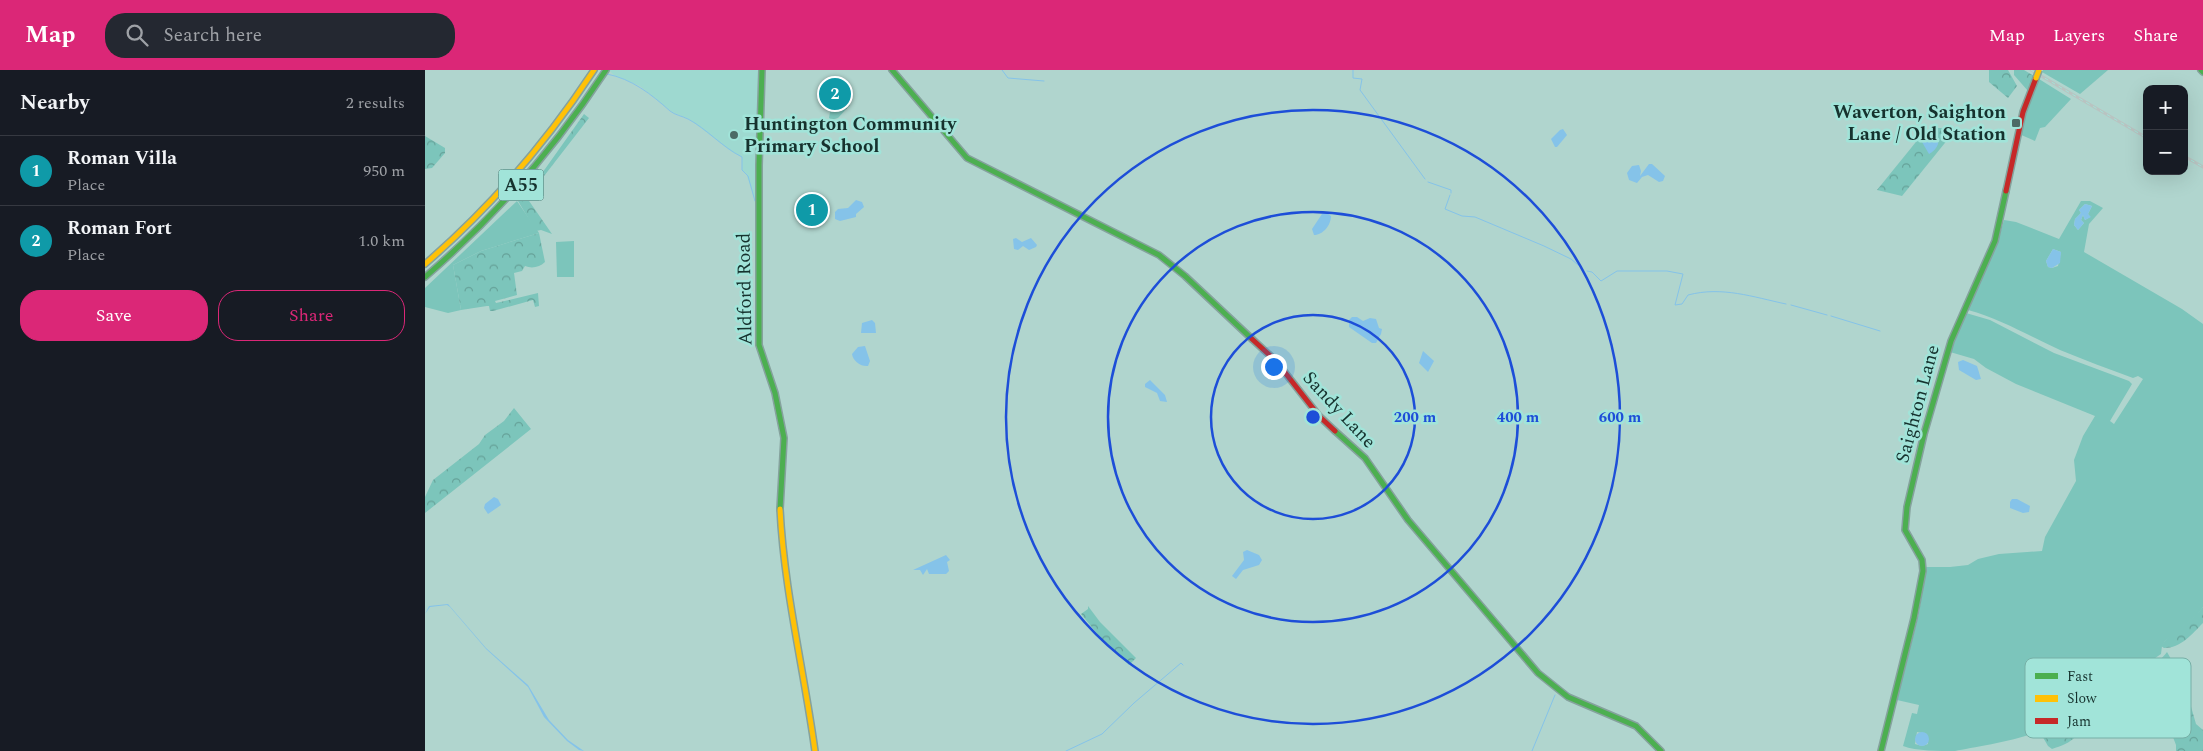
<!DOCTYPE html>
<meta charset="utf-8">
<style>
body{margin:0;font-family:Spectral,serif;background:#242831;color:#f1f3f6}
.controls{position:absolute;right:15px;top:15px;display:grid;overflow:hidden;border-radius:10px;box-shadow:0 5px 20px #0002}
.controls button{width:45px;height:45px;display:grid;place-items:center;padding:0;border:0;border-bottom:1px solid #363941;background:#171b24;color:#f1f3f6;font:25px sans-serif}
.you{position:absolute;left:848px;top:296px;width:18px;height:18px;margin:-12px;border:4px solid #fff;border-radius:50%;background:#1a73e8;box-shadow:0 0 0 8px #1a73e833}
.badge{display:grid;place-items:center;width:32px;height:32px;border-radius:50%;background:#db2777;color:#fff;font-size:16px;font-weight:700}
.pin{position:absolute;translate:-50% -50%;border:2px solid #fff;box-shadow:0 1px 5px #0006}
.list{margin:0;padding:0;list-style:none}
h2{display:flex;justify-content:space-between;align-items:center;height:65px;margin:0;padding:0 20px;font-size:21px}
h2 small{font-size:16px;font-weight:400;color:#9ea1a6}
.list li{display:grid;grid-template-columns:32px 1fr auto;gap:15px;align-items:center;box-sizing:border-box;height:70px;padding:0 20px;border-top:1px solid #363941}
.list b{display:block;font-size:19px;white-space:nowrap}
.list p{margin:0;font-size:16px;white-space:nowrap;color:#9ea1a6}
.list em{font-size:16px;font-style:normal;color:#9ea1a6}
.actions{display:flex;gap:10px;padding:15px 20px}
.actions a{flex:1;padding:11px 0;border:1px solid #db2777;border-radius:20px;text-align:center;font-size:18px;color:#db2777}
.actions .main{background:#db2777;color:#fff}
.icon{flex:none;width:28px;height:28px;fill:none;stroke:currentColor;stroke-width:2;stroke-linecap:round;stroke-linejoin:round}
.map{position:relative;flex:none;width:1778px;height:681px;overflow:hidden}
header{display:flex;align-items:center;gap:30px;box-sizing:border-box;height:70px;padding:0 25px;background:#db2777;color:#fff}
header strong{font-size:24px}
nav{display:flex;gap:28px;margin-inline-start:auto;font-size:18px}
.search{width:350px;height:45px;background:#242831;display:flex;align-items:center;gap:12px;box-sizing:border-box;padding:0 18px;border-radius:20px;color:#9ea1a6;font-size:19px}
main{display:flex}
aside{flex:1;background:#171b24}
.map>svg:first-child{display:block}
.built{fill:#9ed9d0}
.grass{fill:#7cc5bb;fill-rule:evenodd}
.forest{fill:url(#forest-crowns)}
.water{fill:#85c3e9}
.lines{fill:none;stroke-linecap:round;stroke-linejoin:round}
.stream{stroke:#85c3e9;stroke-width:1}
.fast-casing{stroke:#85a29d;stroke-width:8}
.slow-casing{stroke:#85a29d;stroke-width:8}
.jam-casing{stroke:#85a29d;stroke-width:8}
.fast{stroke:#4caf50;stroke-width:5}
.slow{stroke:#ffc107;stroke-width:5}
.jam{stroke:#c62828;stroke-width:5}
.rail-casing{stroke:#b9c3c1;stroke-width:3}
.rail{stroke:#a1e4d9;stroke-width:1;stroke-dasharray:4;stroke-linecap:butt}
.slow-bridge-casing{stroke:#85a29d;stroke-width:8;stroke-linecap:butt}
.slow-bridge{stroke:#ffc107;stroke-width:5}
.ring{fill:none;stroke:#1d4ed8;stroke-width:2.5}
.poi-dot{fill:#4c6b66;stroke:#a1e4d9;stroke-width:2}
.labels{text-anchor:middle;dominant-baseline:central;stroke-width:5;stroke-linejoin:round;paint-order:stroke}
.shield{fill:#a1e4d9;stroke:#406761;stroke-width:1}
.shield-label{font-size:18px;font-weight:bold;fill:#16322e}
.poi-label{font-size:19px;font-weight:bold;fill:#16322e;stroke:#a1e4d9;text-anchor:end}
.street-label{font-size:19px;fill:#16322e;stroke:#a1e4d9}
.key{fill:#a1e4d9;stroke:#77afa6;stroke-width:1}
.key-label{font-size:14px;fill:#16322e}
.centre{fill:#1d4ed8;stroke:#a1e4d9;stroke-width:2.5}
.ring-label{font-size:15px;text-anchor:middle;font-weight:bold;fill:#1d4ed8;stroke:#a1e4d9;stroke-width:5;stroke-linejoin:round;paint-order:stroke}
</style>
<header>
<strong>Map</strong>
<div class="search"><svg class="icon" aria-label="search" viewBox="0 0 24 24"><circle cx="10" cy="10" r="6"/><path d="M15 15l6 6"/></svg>Search here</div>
<nav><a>Map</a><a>Layers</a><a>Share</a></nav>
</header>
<main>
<aside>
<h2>Nearby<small>2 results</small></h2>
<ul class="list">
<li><span class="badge" style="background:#0f9aa8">1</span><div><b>Roman Villa</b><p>Place</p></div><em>950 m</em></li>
<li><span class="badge" style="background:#0f9aa8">2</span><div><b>Roman Fort</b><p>Place</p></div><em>1.0 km</em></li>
</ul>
<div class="actions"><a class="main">Save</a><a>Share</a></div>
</aside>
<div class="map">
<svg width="1778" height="681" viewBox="0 0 1778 681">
<defs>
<pattern id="forest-crowns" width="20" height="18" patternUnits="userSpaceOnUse" patternTransform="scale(1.25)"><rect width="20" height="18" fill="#7cc5bb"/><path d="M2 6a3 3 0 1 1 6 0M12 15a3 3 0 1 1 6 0" fill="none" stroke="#65a198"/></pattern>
</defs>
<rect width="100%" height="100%" fill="#b0d5ce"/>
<polygon class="built" points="184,0 335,0 332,131 330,131 321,103 317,100 317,87 307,82 264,49 247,42 215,16 189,5"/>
<g class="grass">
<polygon points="1618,0 1683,0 1655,24 1617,2"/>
<polygon points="1614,9 1646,29 1620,57 1615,58 1610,71 1594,64 1603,34"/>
<polygon points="92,131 114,163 56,181 28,195 36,240 23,243 0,237 0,218"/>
<path d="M1656 131H1665L1678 138 1664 154 1659 182 1757 239 1778 254V537L1772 545 1740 571 1737 576 1736 584 1723 593C1703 597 1666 598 1649 609 1631 621 1637 643 1625 655 1611 668 1550 677 1530 681 1515 681 1491 681 1478 676L1487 643 1492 644 1494 635 1472 630 1494 543 1501 497H1525L1543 495 1553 489 1574 484 1617 481 1620 467 1651 411 1649 390 1658 366 1670 346 1591 314 1561 298 1549 289 1525 282 1541 243 1565 250 1629 283 1704 311 1707 314 1685 351 1689 354 1718 309 1713 306 1708 308C1684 299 1659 290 1635 280 1604 266 1576 249 1543 240L1573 171 1579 150 1591 152 1634 169ZM1660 134 1667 136 1663 144 1665 147 1660 150 1658 145 1656 150 1659 153 1653 160 1649 155 1650 149 1656 143 1654 140ZM1628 179 1636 182 1633 196 1627 198 1623 197 1621 191ZM1492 662 1502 664 1503 674 1497 676 1490 674Z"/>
<polygon points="149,171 149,207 132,207 131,172"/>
</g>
<g class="forest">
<polygon points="1564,0 1583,0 1592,16 1583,28 1564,12"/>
<polygon points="1589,0 1599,0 1609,6 1603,21 1589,5"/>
<polygon points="410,27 417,33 422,31 425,35 413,48 407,50 404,48 405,42 401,34"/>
<polygon points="159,44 164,48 102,128 127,164 116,160 111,161 93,131 120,99"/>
<polygon points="1507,58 1532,58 1477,126 1452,120 1499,62"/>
<polygon points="0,66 20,78 20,83 7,98 0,99"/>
<path d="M114 163 120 192C115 197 107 199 100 196L97 201 89 203 92 225 70 231 71 233 113 223 114 236 110 237 108 230 68 241H65L64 236H62L36 240 28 195 56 181Z"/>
<polygon points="89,338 106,359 0,443 0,427 8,410 54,374 60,365 79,351"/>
<polygon points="663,536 675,552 711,588 704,595 679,572 656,544 663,539"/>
<path d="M1778 537V553C1767 564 1756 578 1739 578L1736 576C1747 560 1767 552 1778 537Z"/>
<path d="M1742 582 1759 612 1771 654 1778 660V681H1751V675L1738 641 1727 627 1717 625 1673 630C1657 637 1660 653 1651 666 1645 673 1636 676 1627 679L1623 676 1616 664 1632 653C1634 642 1636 630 1643 620 1663 589 1720 614 1742 582Z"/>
</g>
<g class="water">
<polygon points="1138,59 1142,65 1132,77 1130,77 1126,69 1135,60"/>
<path d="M1507 63C1518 69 1513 79 1504 84L1497 72 1502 65Z"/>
<polygon points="1224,94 1227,94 1240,106 1238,111 1234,112 1223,105 1217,107 1212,113 1204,110 1202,103 1207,96 1214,95 1216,101 1215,106"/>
<polygon points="431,130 437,132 439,137 431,144 431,147 415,151 410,149 410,142 413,139 423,138"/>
<polygon points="1660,134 1667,136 1663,144 1666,147 1660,150 1658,145 1656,150 1659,153 1653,160 1649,155 1650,149 1656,143 1654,140"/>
<path d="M897 144H903L906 146C906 155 898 165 889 165L887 159Z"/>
<polygon points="591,168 597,172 606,168 612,175 611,177 604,180 598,176 593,180 589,179 588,169"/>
<polygon points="1628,179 1636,182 1635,193 1627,198 1623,197 1621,191"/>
<polygon points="927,247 932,247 938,251 945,248 951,249 954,258 957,259 956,264 951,273 947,273 924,257 924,250"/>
<polygon points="447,250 450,253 451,263 436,263 437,253"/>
<path d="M440 276 445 291 443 296C436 297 428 291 427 284L433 277Z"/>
<polygon points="998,281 1009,291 1003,302 994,293"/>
<polygon points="1538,290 1552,296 1556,309 1551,310 1534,300 1533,292"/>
<polygon points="725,310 740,325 742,332 735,331 732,323 720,317 720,314"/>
<polygon points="69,427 73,429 76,435 63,444 59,438 60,434"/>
<polygon points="1587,429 1592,429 1605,436 1604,442 1598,443 1585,438 1585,432"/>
<polygon points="822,480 834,485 837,490 834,495 818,500 811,509 807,506 819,490 818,482"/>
<polygon points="521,485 525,490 522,492 524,501 521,504 504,504 502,499 498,505 495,500 488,500"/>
<polygon points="23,534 61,578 103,615 124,650 143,670 159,681 154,680 142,671 119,647 103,617 61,579 25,537 22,535 5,537 0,544 4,536"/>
<circle cx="1497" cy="669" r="7"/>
</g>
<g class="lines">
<g class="stream">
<polyline points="577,0 583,8 619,11"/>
<polyline points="928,0 928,8 937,9 935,20 1000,109"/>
<path d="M182 4C207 9 226 24 245 41 250 45 257 46 263 49 282 59 297 77 317 87V100L323 106 330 131"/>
<polyline points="1003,112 1026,120 1026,123"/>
<polyline points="1025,125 1020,139 1037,146 1050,147 1119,176 1146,189 1158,199"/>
<path d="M1162 201 1167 202 1176 211 1192 201H1242L1258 204 1250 235 1257 234 1263 225C1297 216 1328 227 1361 234"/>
<polyline points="1366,235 1402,245"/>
<polyline points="1406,246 1455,261"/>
<polyline points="641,681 677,664 709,633 756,593 758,595"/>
<polyline points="1107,681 1130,625"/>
</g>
<defs>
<g id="fast">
<polyline points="337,0 334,95 334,275 350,323 359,368 355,439"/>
<polyline points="467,0 542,88 734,185 760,206 827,269"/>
<polyline points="1776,0 1778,2"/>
<path d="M0 207C71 146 130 78 181 0"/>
<polyline points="910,361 940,388 983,450 1113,603 1143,627 1211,656 1236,681"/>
<polyline points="1456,681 1489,548 1498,501 1497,490 1480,460 1482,437 1499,364 1526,271 1570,171 1581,121"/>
</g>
<g id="slow">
<path d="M0 194C66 137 121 73 169 0"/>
<path d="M355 439C359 520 379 600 390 681"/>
</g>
<g id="jam">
<polyline points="1581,121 1598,42 1611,8"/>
<polyline points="827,269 851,291 894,346 910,361"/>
</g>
</defs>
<use href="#fast" class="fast-casing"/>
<use href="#slow" class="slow-casing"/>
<use href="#jam" class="jam-casing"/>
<use href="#fast" class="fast"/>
<use href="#slow" class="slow"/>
<use href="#jam" class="jam"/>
<defs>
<g id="rail">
<polyline points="1606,0 1722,68"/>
<polyline points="1759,86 1778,97"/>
</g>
</defs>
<use href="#rail" class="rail-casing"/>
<use href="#rail" class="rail"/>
<defs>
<polyline id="slow-bridge" points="1611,8 1614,0"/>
</defs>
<use href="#slow-bridge" class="slow-bridge-casing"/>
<use href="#slow-bridge" class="slow-bridge"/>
</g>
<g class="ring">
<circle cx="888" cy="347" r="102"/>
<circle cx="888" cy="347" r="205"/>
<circle cx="888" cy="347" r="307"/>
</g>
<g class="poi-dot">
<rect x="1586" y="48" width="10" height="10" rx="2.5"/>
<circle cx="309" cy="65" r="5"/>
</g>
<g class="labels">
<rect class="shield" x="73.5" y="99.5" width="45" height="31" rx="4"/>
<g class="shield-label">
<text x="96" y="115">A55</text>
</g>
<g class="poi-label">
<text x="1581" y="42">Waverton, Saighton<tspan x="1581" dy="22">Lane / Old Station</tspan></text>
<text x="319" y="54" text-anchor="start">Huntington Community<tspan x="319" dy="22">Primary School</tspan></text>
</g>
<g class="street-label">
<text transform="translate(320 219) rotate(-91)">Aldford Road</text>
<text transform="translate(1493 334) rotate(-75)">Saighton Lane</text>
<text transform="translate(914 340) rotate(47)">Sandy Lane</text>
</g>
</g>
<rect x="1600" y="588" width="166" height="80" rx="8" class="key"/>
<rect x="1610" y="603" width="23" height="6" fill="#4caf50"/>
<rect x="1610" y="625" width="23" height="7" fill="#ffc107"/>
<rect x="1610" y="648" width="23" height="6" fill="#c62828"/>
<g class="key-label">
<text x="1642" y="611">Fast</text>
<text x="1642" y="633">Slow</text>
<text x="1642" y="656">Jam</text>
</g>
<circle cx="888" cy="347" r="8" class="centre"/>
<g class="ring-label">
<text x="990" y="352">200 m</text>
<text x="1093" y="352">400 m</text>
<text x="1195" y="352">600 m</text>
</g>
</svg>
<div class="controls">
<button>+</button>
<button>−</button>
</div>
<div class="you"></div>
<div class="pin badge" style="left:387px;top:140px;background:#0f9aa8">1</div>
<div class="pin badge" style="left:410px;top:24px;background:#0f9aa8">2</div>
</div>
</main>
